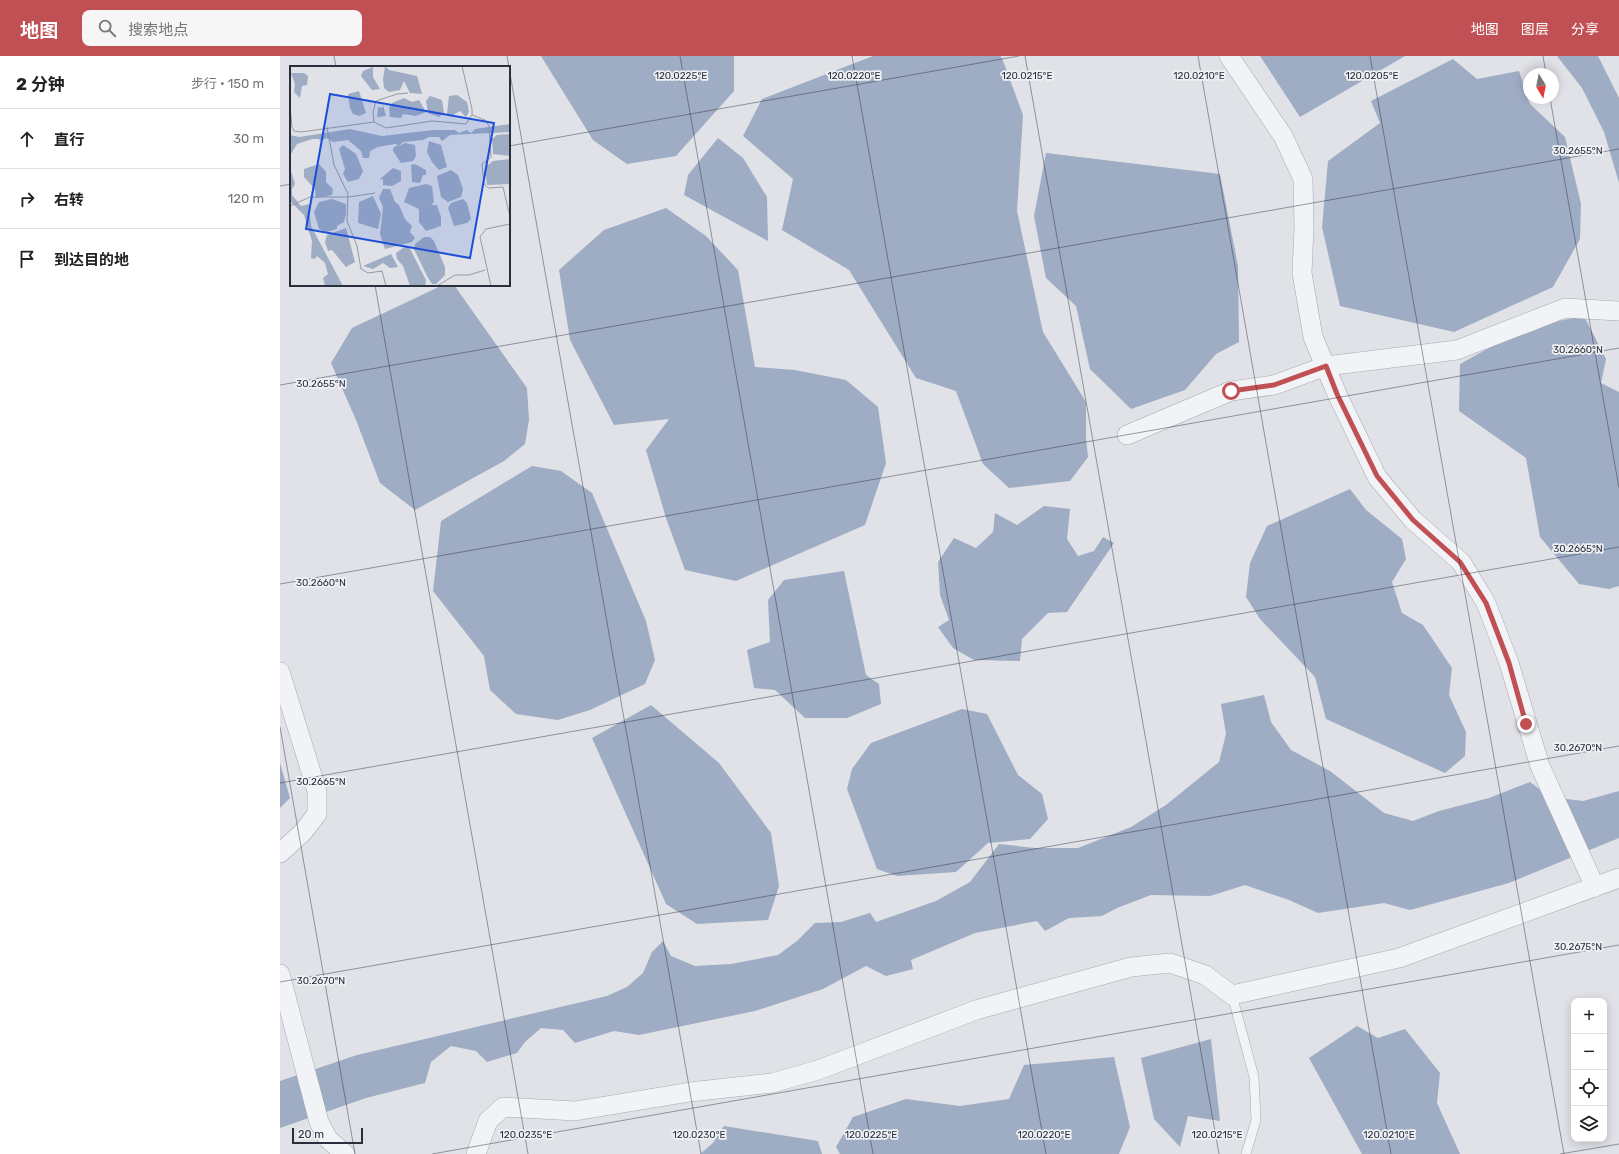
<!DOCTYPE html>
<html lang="zh">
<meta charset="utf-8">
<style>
body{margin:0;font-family:Rubik,"Noto Sans SC",sans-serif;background:#f6f6f6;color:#222}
.controls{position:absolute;right:12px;bottom:12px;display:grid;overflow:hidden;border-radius:8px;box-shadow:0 2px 10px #0003}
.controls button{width:36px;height:36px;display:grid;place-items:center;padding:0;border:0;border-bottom:1px solid #e0e0e0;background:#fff;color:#222;font:20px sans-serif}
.compass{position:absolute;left:1243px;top:12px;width:36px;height:36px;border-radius:50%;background:#fff;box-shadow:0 2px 10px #0003;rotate:170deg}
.scale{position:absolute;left:12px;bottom:10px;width:71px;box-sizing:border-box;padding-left:4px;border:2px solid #2a2f3d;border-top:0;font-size:11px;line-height:14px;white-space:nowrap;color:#2a2f3d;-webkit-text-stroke:3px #eff1f5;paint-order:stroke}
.stop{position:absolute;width:12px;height:12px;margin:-9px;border:3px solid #c15054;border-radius:50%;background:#fff}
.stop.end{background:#c15054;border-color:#fff;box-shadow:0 1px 4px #0008}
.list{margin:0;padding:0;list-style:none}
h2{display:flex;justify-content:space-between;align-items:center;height:52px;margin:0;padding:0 16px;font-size:17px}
h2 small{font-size:13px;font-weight:400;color:#767676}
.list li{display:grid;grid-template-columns:26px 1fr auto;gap:12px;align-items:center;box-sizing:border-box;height:60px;padding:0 16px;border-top:1px solid #e0e0e0}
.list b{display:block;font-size:15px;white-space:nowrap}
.list em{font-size:13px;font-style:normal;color:#767676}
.icon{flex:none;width:22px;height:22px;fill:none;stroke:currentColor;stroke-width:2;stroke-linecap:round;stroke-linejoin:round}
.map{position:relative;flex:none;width:1339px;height:1098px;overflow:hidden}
header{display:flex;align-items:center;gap:24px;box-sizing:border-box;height:56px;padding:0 20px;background:#c15054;color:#fff}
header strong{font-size:19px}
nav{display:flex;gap:22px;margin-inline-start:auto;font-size:14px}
.search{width:280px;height:36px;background:#f6f6f6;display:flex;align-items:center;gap:10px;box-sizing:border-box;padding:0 14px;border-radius:8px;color:#767676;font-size:15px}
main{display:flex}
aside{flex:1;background:#fff}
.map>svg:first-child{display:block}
.water{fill:#9eacc4}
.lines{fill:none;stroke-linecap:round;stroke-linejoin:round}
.lane-casing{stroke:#a6a9b1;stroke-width:10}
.street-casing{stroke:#a6a9b1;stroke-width:20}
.lane{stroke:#f2f3f6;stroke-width:9}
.street{stroke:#f2f3f6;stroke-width:19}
.route{stroke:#c15054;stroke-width:5}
.ticks{fill:none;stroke:#2a2f3d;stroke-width:1;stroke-opacity:0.45}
.inset-road{fill:none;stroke:#979aa3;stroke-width:1}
.view{fill:#1d4ed8;fill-opacity:0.15;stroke:#1d4ed8;stroke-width:2}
.inset-edge{fill:none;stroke:#2a2f3d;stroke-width:2}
.ticks-label{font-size:10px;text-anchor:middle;fill:#2a2f3d;stroke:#eff1f5;stroke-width:3.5;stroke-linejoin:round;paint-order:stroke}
</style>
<header>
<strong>地图</strong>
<div class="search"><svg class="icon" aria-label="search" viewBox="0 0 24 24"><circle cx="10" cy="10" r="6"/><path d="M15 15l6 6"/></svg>搜索地点</div>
<nav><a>地图</a><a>图层</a><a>分享</a></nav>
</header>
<main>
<aside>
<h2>2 分钟<small>步行 · 150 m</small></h2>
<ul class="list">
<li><svg class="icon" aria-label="ahead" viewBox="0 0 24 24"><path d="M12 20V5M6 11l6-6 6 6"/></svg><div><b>直行</b></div><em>30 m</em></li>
<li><svg class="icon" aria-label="right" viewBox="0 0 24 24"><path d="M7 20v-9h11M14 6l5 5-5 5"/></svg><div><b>右转</b></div><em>120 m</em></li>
<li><svg class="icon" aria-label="arrive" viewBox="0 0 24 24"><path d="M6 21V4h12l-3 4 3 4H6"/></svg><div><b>到达目的地</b></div></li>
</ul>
</aside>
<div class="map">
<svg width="1339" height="1098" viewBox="0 0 1339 1098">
<rect width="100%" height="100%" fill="#e0e2e7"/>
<g class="water">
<polygon points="261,0 454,0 454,35 396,100 347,108 313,84"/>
<polygon points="593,0 720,0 722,2 743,59 737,155 763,276 806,346 806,382 808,401 790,425 729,432 703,408 676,335 636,322 569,214 502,174 513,123 463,80 482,43"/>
<polygon points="980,0 1125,0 1020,61"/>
<polygon points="1277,0 1318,0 1339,42 1339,127 1324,76 1302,32"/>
<polygon points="1173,3 1197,23 1239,15 1250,48 1285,81 1301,148 1300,183 1273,231 1174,276 1060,250 1042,171 1048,105 1100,67 1091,45"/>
<polygon points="438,82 463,102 487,141 488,185 404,139 408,119"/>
<polygon points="766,97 940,118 958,210 959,286 936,298 905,334 851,353 810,313 796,250 766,222 754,160"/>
<polygon points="386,152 426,180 458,214 475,311 515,314 566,324 598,351 606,407 585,469 456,525 405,514 386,462 366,394 389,363 334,369 290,284 279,214 324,174"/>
<polygon points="163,229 174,229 247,332 249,364 245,388 224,405 135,454 100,427 76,364 51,307 72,272"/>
<polygon points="1304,260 1326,303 1321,327 1339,336 1339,530 1329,533 1299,528 1260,481 1246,402 1179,355 1180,308 1247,271"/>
<polygon points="252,410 281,415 312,437 366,565 375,604 365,628 310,654 278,664 236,658 210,634 204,600 153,535 161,465"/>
<polygon points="1070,433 1086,454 1122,483 1126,503 1112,526 1122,557 1143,569 1172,612 1169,639 1186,676 1185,700 1165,717 1046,663 1035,621 980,563 966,541 970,507 987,470"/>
<polygon points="764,450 790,453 787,483 798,500 814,495 823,481 834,487 787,556 768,557 742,583 740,605 694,604 673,592 658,571 669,564 660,539 658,506 674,482 696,492 713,476 715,457 737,469"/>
<polygon points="564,515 586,619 599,628 601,648 567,662 525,662 495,634 474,632 467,594 490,586 488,544 504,524"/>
<polygon points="984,639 991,666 1011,694 1050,715 1104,757 1133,765 1159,755 1209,742 1250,726 1270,741 1303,745 1339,735 1339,782 1229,827 1130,854 1104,847 1038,857 1009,844 965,829 930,840 871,839 837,852 822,860 789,862 765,875 757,865 695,877 631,904 633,913 606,920 586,910 543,933 475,955 359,979 334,975 295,987 283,974 261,972 245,986 237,997 207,1006 196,995 171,990 151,1006 145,1027 86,1042 0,1072 0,1025 77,999 327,940 347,931 363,917 372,896 383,885 391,900 415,910 451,908 498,899 517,885 535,867 561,866 590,857 596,866 656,845 690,826 719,788 755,792 798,792 851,771 886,749 939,706 946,678 941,648"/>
<polygon points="371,649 439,707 491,777 499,830 488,864 417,868 386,848 312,682"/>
<polygon points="682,653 707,658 738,719 762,738 768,763 750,783 708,787 676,816 617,820 597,813 567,733 572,713 591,687"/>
<polygon points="0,707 10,742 0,752"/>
<polygon points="1077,970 1098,982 1125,973 1160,1017 1157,1047 1180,1098 1082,1098 1029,1002"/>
<polygon points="931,983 940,1065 908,1060 900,1091 874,1063 861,1002"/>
<polygon points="834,1001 850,1071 839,1098 560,1098 556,1091 573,1061 626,1043 680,1050 729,1043 744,1009"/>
<polygon points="444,1070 538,1085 542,1098 420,1098 433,1087"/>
</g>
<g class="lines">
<defs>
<polyline id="lane" points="952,939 974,1021 976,1064 966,1098"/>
<g id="street">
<polyline points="949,0 1003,80 1023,123 1024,172 1022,217 1033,281 1057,338 1097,421 1133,464 1181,506 1206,547 1229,607 1260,710 1315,831"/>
<polyline points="847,379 951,335 994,329 1046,310 1177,294 1285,252 1339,255"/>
<polyline points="0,616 37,735 37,758 23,776 0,797"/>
<polyline points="0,918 39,1066 48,1083 65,1098"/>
<polyline points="196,1098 208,1065 223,1051 295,1055 410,1036 492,1027 538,1014 696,954 851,911 890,907 925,919 952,939 1119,902 1339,822"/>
</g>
</defs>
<use href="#lane" class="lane-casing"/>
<use href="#street" class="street-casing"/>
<use href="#lane" class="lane"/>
<use href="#street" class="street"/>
</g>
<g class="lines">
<polyline class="route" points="951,335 994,329 1046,310 1057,338 1097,420 1133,464 1180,506 1206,547 1229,607 1246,668"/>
</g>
<path class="ticks" d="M54 0 56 11M227 0 229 11M400 0 593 1098M572 0 766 1098M745 0 939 1098M918 0 1111 1098M1090 0 1284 1098M1263 0 1266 18M229 12 421 1098M1270 42 1339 432M229 90 739 0M0 130 11 128M95 229 248 1098M0 329 1339 93M0 528 1339 292M0 671 75 1098M0 727 1339 491M0 926 1339 690M152 1098 1339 889M1280 1098 1339 1088"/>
<g transform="translate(10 10)">
<rect width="220" height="220" fill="#e0e2e7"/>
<path d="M95 0 99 4 127 10 132 28 120 27 114 15 110 24 99 26 94 22 93 13ZM83 1V11L90 23 82 24 71 10 73 5ZM1 7H14L18 10 17 19 12 20 10 32 4 26 5 18ZM69 25 76 47 69 50 63 48 60 42 58 28ZM167 29 177 36 179 46 176 51 170 45 163 49 157 48 159 30ZM140 30 152 34 154 47 149 51 138 47 136 35ZM114 32 122 36 129 34 136 46 126 50 113 48 111 52 100 51 99 42 102 37ZM93 39 96 50 87 51 88 41 92 42ZM220 58V66L160 69 152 75 149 71H139L133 74 113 76 109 80 115 77 125 79 126 90 123 95 111 97 103 85V82L108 79 105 78 88 81 80 85 79 92H73L71 85 58 74 43 76 37 72 30 75 29 73H22L7 78 1 88V105L5 118 2 123V129L11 140 19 138 21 160 53 220H35L33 212 38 208 35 197 27 190 25 193 21 192 22 175 14 149 0 135V69L9 71 60 63 92 70 143 64H165L169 67 177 64 181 67 185 63ZM220 68V90L203 88 202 73 207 69ZM139 75 151 79 157 101 149 104 142 96 137 86ZM53 79 66 88 73 105 69 113 58 116 53 108 55 103 49 83ZM220 93V118L197 119 195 101 203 95ZM29 98 36 106V116L43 123 42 129 26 132 25 123 14 111V103ZM125 98 136 104V109H133L130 117 122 116 121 99ZM103 102 111 105V115L102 120 93 119V113L89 114ZM161 104 168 109 173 123 171 131 158 136 151 131 147 110ZM136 118 142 120 144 136 141 139H147L151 151V160L136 165 129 156V143L114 136 119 122ZM93 123H100L105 136 109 139 115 153 122 160 120 166 125 172 122 176 95 183 90 168 93 141 89 132ZM83 130 91 148 88 163 68 157 69 136ZM42 133 56 138V148L54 156 47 160V163L36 166 29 163 24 146 29 136ZM173 133 177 137 181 153 177 157 164 160 158 142 161 137ZM56 162 65 196 56 201 42 184 38 185 35 176 37 169ZM134 171H140L144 175 155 201V209L146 218H142L137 210 124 183 125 178ZM116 180 120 183 136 214 135 220H120L113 200 107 193 106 187ZM101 188 108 201 100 202 93 197 83 203 73 200Z" fill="#9eacc4"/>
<path class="inset-road" d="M0 39 2 61 4 65 11 66 84 56 96 62 142 55 176 58 182 49V43L172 0M182 49 195 54 199 60 201 91 192 98 194 118 198 122 213 121 220 151M84 56 83 46 86 35 107 28 118 27M37 61 44 99 58 128 57 155 67 180 71 203 78 207 92 205 96 220M0 140 20 131H59L85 127M147 220 165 209H179L195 204M201 220 190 171 196 163 220 158"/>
<path class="view" d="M40 28 204 57 180 192 16 163Z"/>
<rect width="220" height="220" class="inset-edge"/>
</g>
<g class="ticks-label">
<text x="574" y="23">120.0220°E</text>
<text x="919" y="23">120.0210°E</text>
<text x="401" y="23">120.0225°E</text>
<text x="747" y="23">120.0215°E</text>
<text x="1092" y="23">120.0205°E</text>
<text x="1298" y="98">30.2655°N</text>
<text x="1298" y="297">30.2660°N</text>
<text x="41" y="331">30.2655°N</text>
<text x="1298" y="496">30.2665°N</text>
<text x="41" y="530">30.2660°N</text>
<text x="1298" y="695">30.2670°N</text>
<text x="41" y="729">30.2665°N</text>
<text x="1298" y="894">30.2675°N</text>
<text x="41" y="928">30.2670°N</text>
<text x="246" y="1082">120.0235°E</text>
<text x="419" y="1082">120.0230°E</text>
<text x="591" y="1082">120.0225°E</text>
<text x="764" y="1082">120.0220°E</text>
<text x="937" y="1082">120.0215°E</text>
<text x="1109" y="1082">120.0210°E</text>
</g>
</svg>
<div class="controls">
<button>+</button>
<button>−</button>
<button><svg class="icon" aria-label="locate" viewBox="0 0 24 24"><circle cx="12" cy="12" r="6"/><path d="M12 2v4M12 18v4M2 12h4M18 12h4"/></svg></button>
<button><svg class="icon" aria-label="layers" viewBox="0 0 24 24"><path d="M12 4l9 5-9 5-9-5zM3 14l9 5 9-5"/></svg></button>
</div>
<svg class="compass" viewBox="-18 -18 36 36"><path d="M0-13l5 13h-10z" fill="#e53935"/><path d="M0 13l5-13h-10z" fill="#767676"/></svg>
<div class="scale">20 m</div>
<div class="stop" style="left:951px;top:335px"></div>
<div class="stop end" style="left:1246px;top:668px"></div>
</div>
</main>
